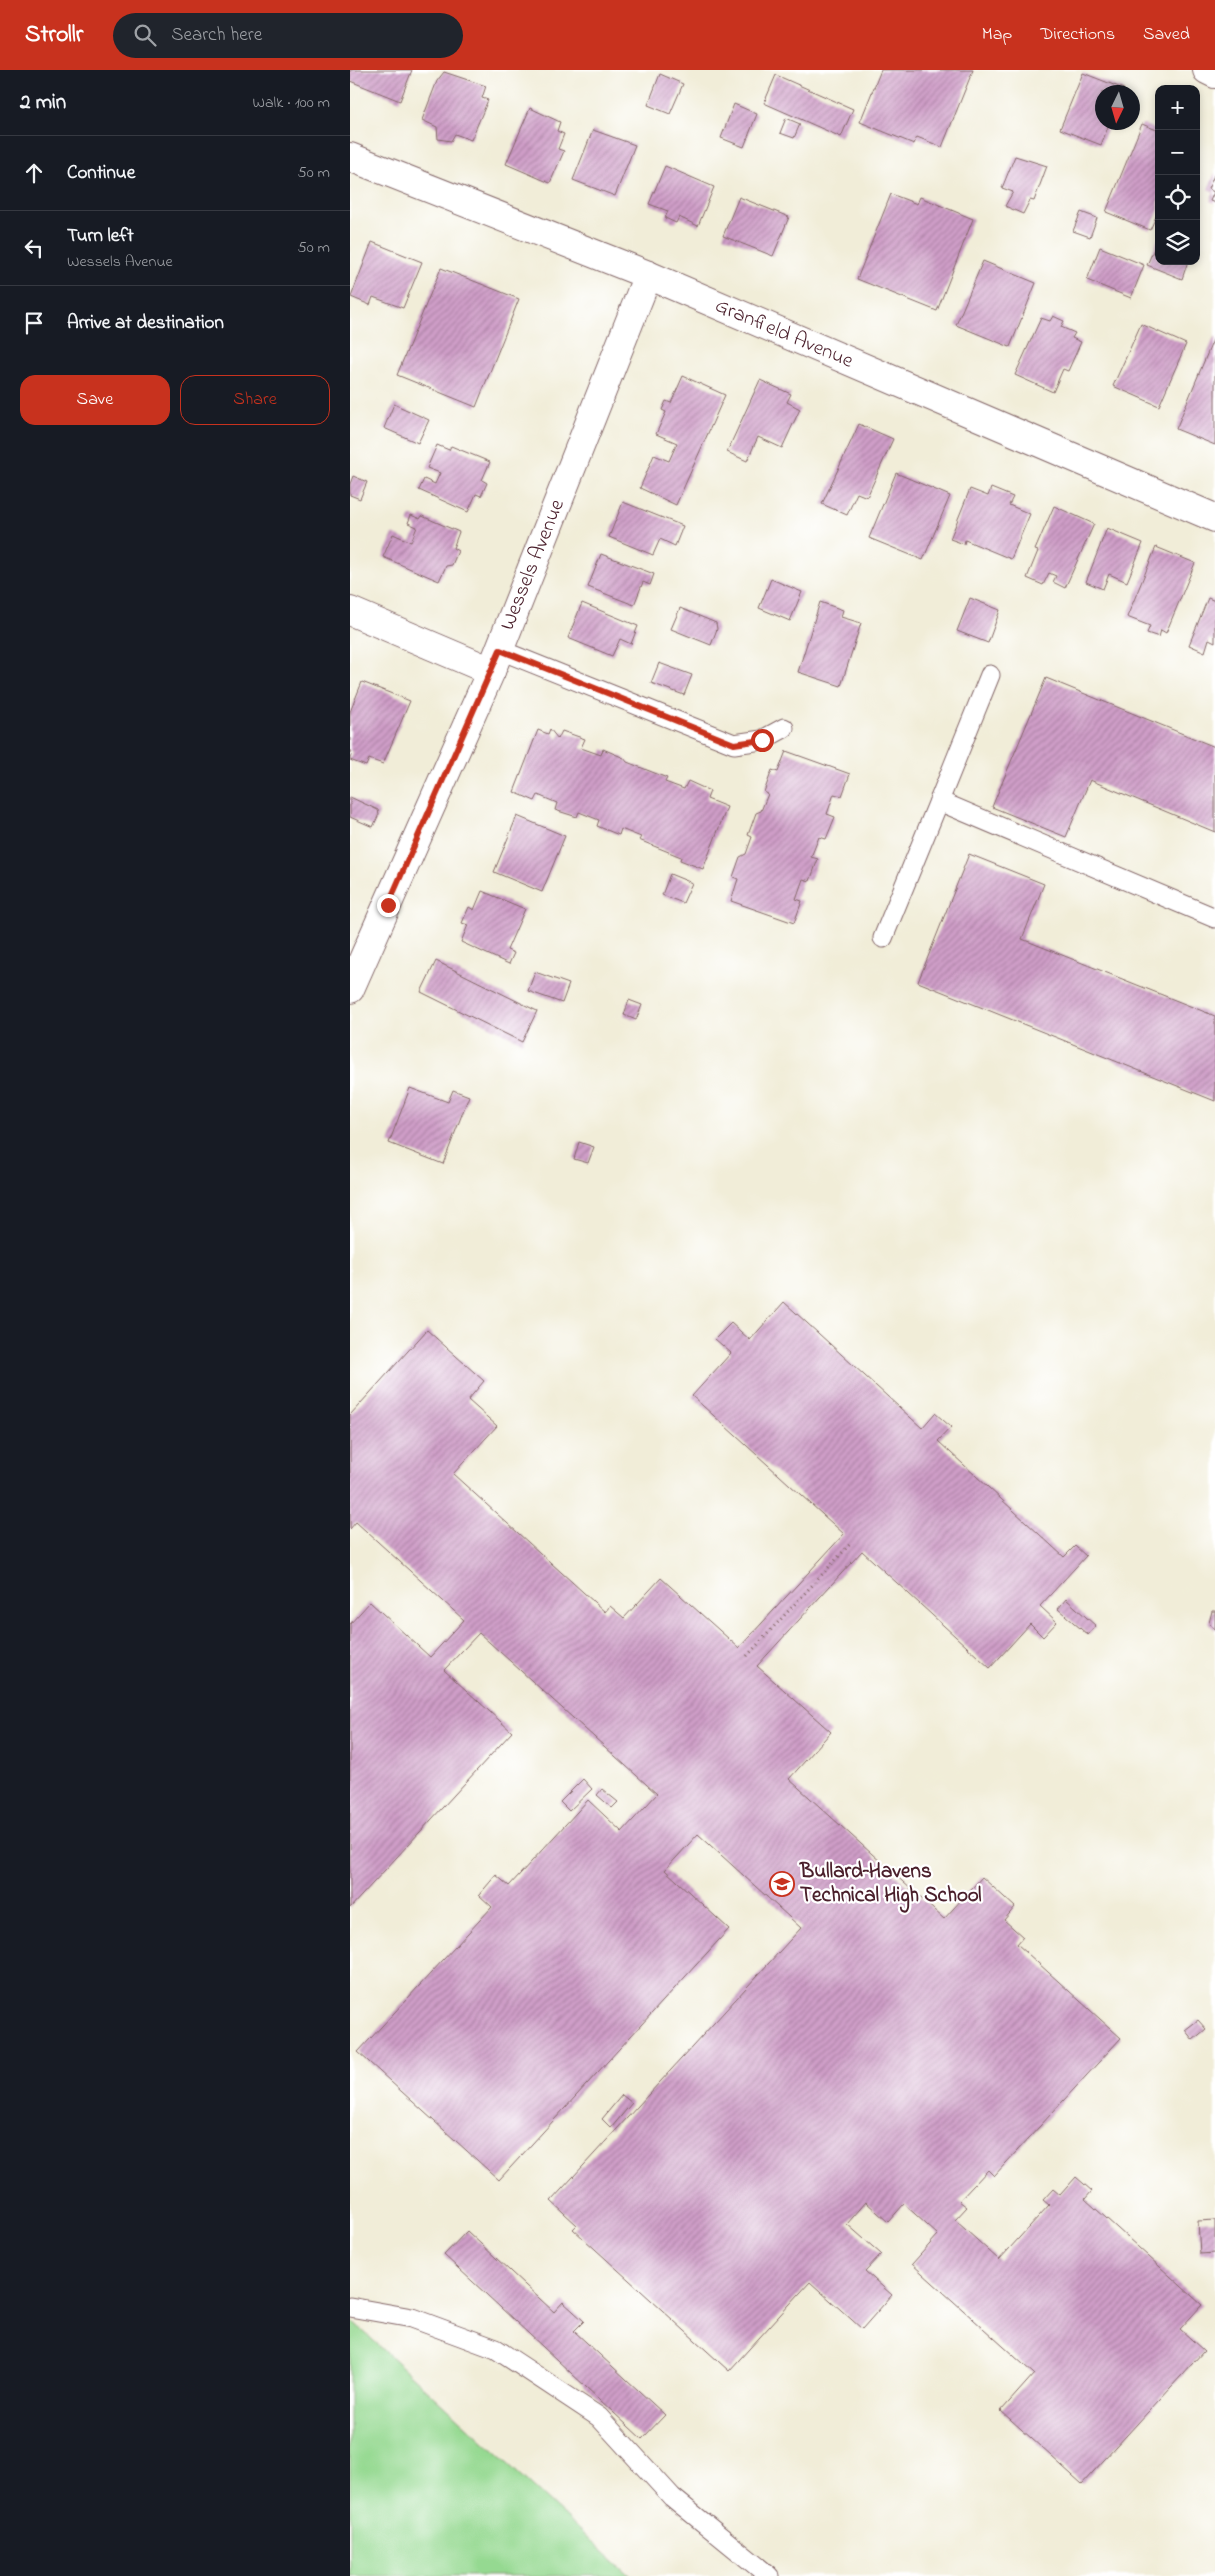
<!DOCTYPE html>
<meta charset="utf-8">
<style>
body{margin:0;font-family:"Indie Flower",sans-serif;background:#20242c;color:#f1f3f6}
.controls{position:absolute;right:15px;top:15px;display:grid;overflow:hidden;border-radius:10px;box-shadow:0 2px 8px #0003}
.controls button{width:45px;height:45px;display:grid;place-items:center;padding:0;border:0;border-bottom:1px solid #363941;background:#171b24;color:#f1f3f6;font:25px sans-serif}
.compass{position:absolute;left:745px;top:15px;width:45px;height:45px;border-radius:50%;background:#171b24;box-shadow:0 2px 8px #0003;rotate:185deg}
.stop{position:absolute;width:15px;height:15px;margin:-11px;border:4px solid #c8321e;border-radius:50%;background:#fff}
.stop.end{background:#c8321e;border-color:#fff;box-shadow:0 1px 5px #0008}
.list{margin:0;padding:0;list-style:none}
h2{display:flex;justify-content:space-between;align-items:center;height:65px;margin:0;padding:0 20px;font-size:21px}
h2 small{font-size:16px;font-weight:400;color:#9ea1a6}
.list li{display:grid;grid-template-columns:32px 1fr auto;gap:15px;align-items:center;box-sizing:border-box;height:75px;padding:0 20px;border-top:1px solid #363941}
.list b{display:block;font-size:19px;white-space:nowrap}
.list p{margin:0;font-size:16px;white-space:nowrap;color:#9ea1a6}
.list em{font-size:16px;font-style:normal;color:#9ea1a6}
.actions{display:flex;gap:10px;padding:15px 20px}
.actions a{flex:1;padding:11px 0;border:1px solid #c8321e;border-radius:15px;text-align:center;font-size:18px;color:#c8321e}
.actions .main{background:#c8321e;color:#fff}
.icon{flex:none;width:28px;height:28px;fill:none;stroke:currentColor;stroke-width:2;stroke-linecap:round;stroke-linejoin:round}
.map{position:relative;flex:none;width:865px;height:2506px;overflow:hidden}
header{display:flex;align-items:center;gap:30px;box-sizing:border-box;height:70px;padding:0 25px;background:#c8321e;color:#fff}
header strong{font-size:24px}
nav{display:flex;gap:28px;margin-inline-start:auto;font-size:18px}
.search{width:350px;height:45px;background:#20242c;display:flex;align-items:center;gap:12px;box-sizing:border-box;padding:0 18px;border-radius:28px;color:#9ea1a6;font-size:19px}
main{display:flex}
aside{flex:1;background:#171b24}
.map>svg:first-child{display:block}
.garden{fill:#95d991;stroke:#707c5e}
.building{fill:url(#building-hatch)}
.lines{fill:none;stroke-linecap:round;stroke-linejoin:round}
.service-casing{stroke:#846768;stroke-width:21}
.minor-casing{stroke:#846768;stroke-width:30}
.tertiary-casing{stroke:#846768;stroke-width:30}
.path{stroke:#846768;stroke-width:3;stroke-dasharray:1 4;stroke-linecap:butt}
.service{stroke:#fff;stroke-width:19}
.minor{stroke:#fff;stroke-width:28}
.tertiary{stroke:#fff;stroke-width:28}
.route{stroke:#c8321e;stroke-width:6}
.labels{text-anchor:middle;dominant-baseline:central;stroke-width:4.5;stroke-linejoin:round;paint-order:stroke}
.street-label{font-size:21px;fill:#4a1f2b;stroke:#fff}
.poi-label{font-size:21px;font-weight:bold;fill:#4a1f2b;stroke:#fff;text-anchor:start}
</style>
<header>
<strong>Strollr</strong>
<div class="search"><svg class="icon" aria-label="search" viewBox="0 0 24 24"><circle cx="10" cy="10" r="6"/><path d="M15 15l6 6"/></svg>Search here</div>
<nav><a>Map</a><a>Directions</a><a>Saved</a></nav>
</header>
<main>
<aside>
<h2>2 min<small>Walk · 100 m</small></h2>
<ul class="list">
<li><svg class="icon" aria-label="ahead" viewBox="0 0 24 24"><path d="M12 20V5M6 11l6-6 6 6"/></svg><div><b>Continue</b></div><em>50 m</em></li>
<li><svg class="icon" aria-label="left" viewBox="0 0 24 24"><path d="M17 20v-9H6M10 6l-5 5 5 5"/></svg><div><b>Turn left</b><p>Wessels Avenue</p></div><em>50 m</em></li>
<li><svg class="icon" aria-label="arrive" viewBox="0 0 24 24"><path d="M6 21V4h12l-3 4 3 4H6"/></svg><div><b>Arrive at destination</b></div></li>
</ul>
<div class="actions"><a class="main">Save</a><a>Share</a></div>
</aside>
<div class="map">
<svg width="865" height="2506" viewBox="0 0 865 2506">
<defs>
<pattern id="building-hatch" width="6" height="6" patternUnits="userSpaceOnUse" patternTransform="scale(1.25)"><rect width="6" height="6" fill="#cf9ec8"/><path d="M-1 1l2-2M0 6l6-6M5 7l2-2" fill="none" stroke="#aa80a3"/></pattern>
</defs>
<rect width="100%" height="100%" fill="#fff"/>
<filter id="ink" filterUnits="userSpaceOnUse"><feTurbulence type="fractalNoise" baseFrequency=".02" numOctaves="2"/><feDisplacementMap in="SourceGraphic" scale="10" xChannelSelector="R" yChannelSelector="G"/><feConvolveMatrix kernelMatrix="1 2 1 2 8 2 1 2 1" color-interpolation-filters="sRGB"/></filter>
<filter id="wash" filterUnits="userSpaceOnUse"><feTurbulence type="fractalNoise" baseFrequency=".0096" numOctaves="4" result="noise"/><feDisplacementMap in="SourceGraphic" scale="20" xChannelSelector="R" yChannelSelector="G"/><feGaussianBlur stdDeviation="1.12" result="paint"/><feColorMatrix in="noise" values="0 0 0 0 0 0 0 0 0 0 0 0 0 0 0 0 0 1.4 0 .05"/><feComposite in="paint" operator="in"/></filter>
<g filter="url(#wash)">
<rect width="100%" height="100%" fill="#f1edd8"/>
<polygon class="garden" points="0,2249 280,2506 0,2506"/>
<g id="blocks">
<g class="building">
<polygon points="0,0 62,0 50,31 0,11"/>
<polygon points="531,0 623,0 592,77 567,67 564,74 510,52"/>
<polygon points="94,2 136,16 132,28 138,30 121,70 105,64 101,71 88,69 87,57 72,50 87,11"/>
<polygon points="733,3 774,19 772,22 752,22 752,52 760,52 751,75 710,59"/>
<polygon points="310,4 333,14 320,44 298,35"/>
<polygon points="426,5 503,39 491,67 414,33"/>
<polygon points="384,34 407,44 394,77 371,68"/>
<polygon points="180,38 210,52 207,61 214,64 208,79 214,81 200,113 156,94"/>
<polygon points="436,48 450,54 444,68 430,63"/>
<polygon points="792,54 809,61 809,140 800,160 756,142"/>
<polygon points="243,60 285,75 265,126 223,110"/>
<polygon points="665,86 697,96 684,131 680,130 673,144 655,136 663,122 652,118"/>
<polygon points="315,96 364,117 348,156 329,147 326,153 315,148 318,141 299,134"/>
<polygon points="865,103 865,133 860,131 864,122 858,119"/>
<polygon points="541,124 567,134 570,127 623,149 587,241 507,209"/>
<polygon points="389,127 439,147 423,186 373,166"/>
<polygon points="731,142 747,148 740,167 723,161"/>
<polygon points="809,167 809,191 838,191 832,209 797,195"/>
<polygon points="22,172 72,192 53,238 23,227 20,235 1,227"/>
<polygon points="750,177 794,195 781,228 737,210"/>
<polygon points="633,191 686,213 660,277 606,255"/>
<polygon points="91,198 169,229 126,337 47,305"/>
<polygon points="703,246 714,251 711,257 725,263 722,268 731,272 718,301 713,299 703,322 665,305 691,248 700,251"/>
<polygon points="791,254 836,274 809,336 763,316"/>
<polygon points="865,265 865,375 826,359"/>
<polygon points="333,306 375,325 326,435 290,418 304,385 319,391 327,373 306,364 316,342 312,340 316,331 321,333"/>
<polygon points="410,310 441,324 437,332 450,339 432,378 408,367 397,391 377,382"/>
<polygon points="44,334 79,350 68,373 34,358"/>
<polygon points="509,354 543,369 517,427 507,423 497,445 472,434"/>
<polygon points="87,375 99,380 101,376 140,392 132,410 137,413 131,426 126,424 118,442 69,420 74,409 85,414 90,403 77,398"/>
<polygon points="546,403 600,426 573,490 519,468"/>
<polygon points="3,406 17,412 10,429 0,425 0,414"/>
<polygon points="641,418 663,427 659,435 680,444 661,489 615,470 614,474 600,469 620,419 638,426"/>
<polygon points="273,432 333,456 325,476 310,469 303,485 259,467"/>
<polygon points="704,436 744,454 715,518 703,512 706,506 699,503 693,515 677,508 688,481 685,480"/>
<polygon points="61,445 70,449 72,446 109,462 103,478 108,481 102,495 96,496 89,511 33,487 43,464 61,472 67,457 58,453"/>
<polygon points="757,458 793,473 777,512 759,504 753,519 736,512"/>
<polygon points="806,477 845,493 816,563 811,560 809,567 797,563 800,556 777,547"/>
<polygon points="251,484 304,504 300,515 293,512 284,535 238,517"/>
<polygon points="421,509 452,522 440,551 409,538"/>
<polygon points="620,528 650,540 638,573 607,561"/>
<polygon points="858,528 865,531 865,572 859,569 855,582 839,575"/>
<polygon points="470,532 493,540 491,547 511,553 491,616 448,602"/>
<polygon points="232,533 288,556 281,574 270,569 262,586 218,568"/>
<polygon points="330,538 366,553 367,559 361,575 321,559"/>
<polygon points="309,593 342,605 334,625 301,613"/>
<polygon points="696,608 865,677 865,762 740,710 716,767 642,737"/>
<polygon points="12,612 60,631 33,694 19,689 16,696 0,690 2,681 0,681 0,642"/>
<polygon points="200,659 208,669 212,661 235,669 231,678 251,685 253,679 274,688 277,692 317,708 315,712 334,719 338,711 360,721 357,729 377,737 353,799 330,790 331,787 289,770 291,767 271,759 269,765 247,756 249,750 229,742 227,747 205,740 207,733 188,725 185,731 164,722 188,660 198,664"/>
<polygon points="436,681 500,704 492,726 484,724 477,744 485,747 476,769 469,767 461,787 468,789 460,811 453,809 446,829 452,831 444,853 381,831 388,809 383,807 390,787 396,784 402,767 398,765 406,743 411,741 418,724 414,722 422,700 428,702"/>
<polygon points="0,727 28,740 29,744 23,757 0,747"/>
<polygon points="167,746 215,766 192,822 144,802"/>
<polygon points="619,784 694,814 672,869 865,946 865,1031 568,912"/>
<polygon points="320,804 342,813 333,833 312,825"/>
<polygon points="132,821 175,839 157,880 164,883 159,894 111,872 118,855 112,853 119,837 124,840"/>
<polygon points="86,891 187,941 172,972 71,922"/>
<polygon points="185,902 219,914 212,933 178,921"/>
<polygon points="279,930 292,935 286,950 274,945"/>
<polygon points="60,1018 98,1032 103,1020 119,1026 93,1094 39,1073"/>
<polygon points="229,1072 244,1077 238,1093 224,1089"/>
<polygon points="434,1232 572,1358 585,1343 601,1357 588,1371 714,1487 725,1476 736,1486 690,1536 707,1552 693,1567 680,1554 640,1598 512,1481 407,1596 481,1662 439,1709 594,1849 632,1807 665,1837 654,1850 673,1867 667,1874 771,1968 644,2106 638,2100 609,2131 617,2137 605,2150 649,2190 699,2135 693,2130 703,2119 710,2125 726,2107 742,2121 735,2129 852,2235 830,2259 854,2281 732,2414 651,2341 684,2304 562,2194 588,2165 554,2134 538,2152 516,2132 497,2154 531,2184 515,2201 542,2225 512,2259 460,2212 379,2301 223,2159 227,2155 201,2131 451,1858 348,1764 315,1800 379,1859 149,2110 8,1982 142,1837 129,1825 146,1805 159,1816 238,1730 272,1762 307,1724 129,1563 94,1600 162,1662 0,1838 0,1554 20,1532 80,1587 114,1550 6,1452 0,1459 0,1345 77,1260 134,1311 118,1330 147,1356 103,1404 255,1542 260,1536 274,1548 311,1508 389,1578 494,1464 342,1326 381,1283 365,1269 381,1253 400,1270"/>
<polygon points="716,1529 746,1556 738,1565 708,1539"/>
<polygon points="862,1541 865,1541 865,1560 859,1553"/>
<polygon points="233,1709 242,1719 219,1741 210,1732"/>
<polygon points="252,1719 268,1732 262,1738 247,1725"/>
<polygon points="848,1950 856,1959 843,1970 835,1960"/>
<polygon points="272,2025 282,2033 261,2058 252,2049"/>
<polygon points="865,2150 865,2183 850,2184 848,2151"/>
<polygon points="117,2161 204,2242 213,2232 234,2251 224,2261 315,2345 292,2369 94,2185"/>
</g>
</g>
</g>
<g filter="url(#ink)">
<use href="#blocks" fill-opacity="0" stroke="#846768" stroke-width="1"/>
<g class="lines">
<defs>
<g id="service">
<polyline points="150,580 384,674 412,670 434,658"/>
<polyline points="589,731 640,605"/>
<polyline points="533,868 589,731 865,848"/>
<polyline points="0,2237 62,2248 146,2279 249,2347 322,2427 419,2506"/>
</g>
<g id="minor">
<polyline points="857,0 865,4"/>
<polyline points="0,541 141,601"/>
<polyline points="0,919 141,601 298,205"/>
</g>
<polyline id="tertiary" points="0,87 298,205 865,448"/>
</defs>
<use href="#service" class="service-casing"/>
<use href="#minor" class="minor-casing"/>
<use href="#tertiary" class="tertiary-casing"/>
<polyline class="path" points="397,1586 502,1472"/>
<use href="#service" class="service"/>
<use href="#minor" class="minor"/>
<use href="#tertiary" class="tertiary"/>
</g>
</g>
<g class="lines" filter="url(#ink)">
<polyline class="route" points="38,835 150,580 384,674 412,670"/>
</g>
<defs>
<symbol id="school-ring" viewBox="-11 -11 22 22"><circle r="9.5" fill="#fff" stroke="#c8321e" stroke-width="1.5"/><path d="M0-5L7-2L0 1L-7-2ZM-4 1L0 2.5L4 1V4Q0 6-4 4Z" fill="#c8321e"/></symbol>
</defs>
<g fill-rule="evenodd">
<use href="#school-ring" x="418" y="1800" width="28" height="28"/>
</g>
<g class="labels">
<g class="street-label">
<text transform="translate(434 264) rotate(23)">Granfield Avenue</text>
<text transform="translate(183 495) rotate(-68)">Wessels Avenue</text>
</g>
<g class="poi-label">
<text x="450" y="1802">Bullard–Havens<tspan x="450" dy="24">Technical High School</tspan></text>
</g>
</g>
</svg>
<div class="controls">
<button>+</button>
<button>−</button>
<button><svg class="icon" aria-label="locate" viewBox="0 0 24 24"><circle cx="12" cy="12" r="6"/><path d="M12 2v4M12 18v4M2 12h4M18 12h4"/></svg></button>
<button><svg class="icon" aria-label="layers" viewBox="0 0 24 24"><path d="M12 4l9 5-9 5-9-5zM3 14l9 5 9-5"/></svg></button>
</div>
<svg class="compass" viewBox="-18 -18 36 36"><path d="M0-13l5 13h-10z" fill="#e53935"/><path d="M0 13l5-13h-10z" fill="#9ea1a6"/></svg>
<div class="stop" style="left:412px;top:670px"></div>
<div class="stop end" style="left:38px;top:835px"></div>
</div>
</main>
